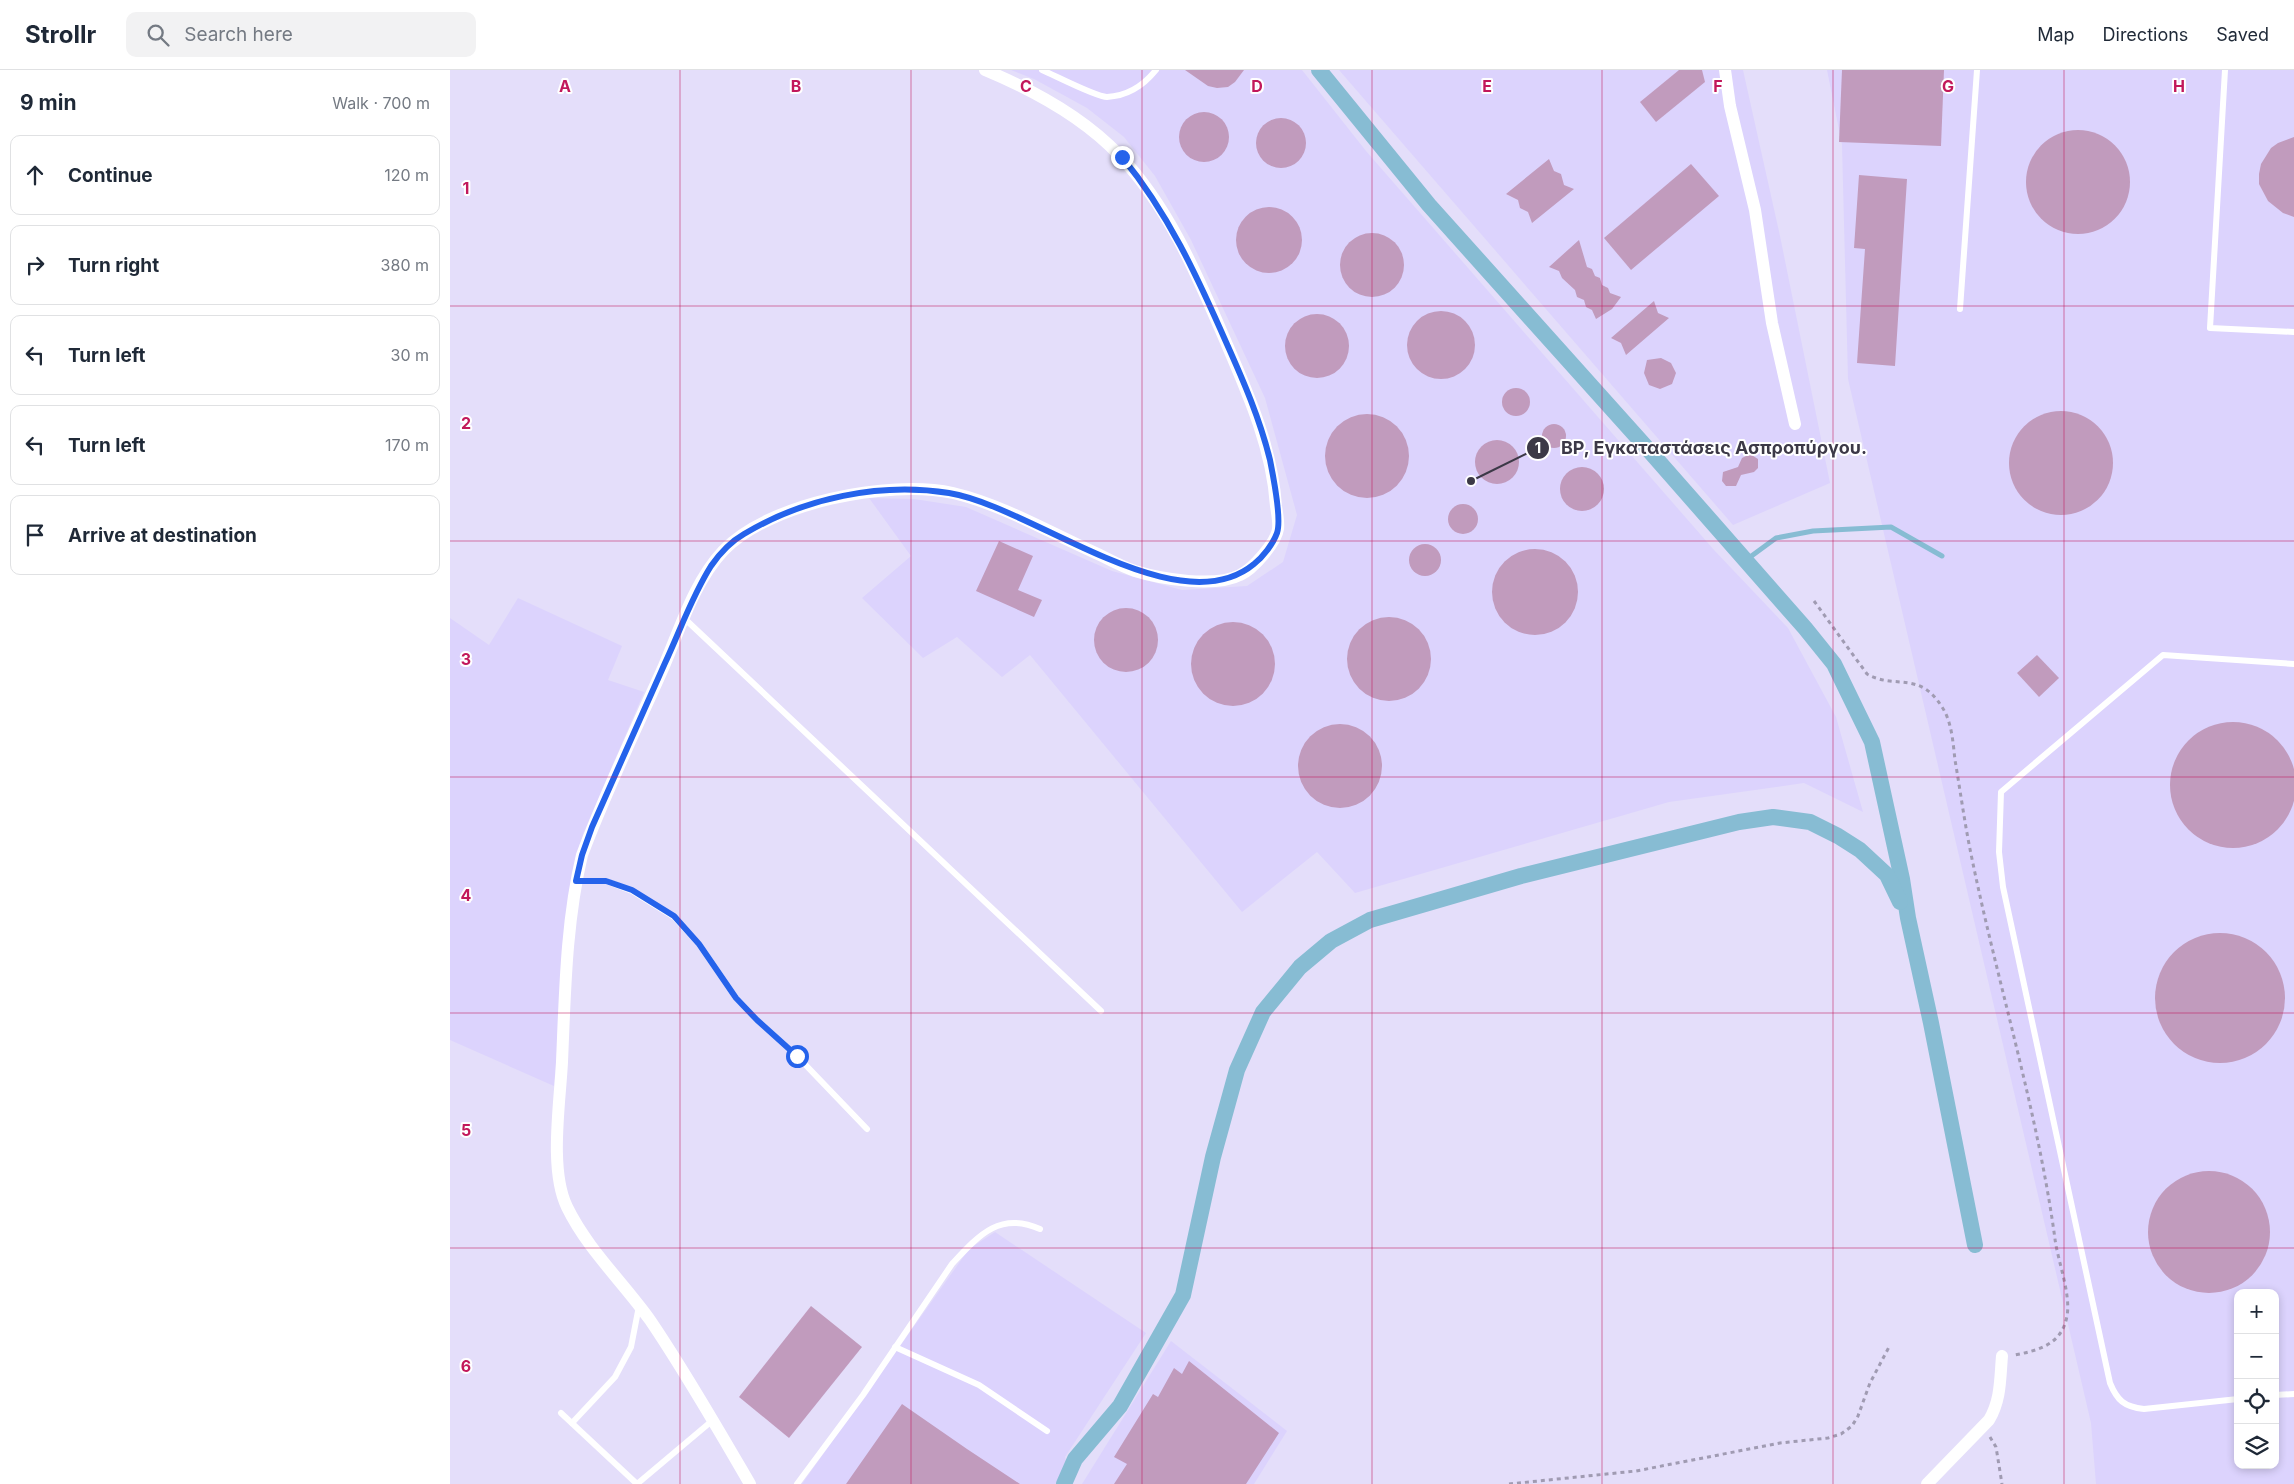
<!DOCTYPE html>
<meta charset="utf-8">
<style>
body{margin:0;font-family:Inter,sans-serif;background:#f2f2f3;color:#1f2937}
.controls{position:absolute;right:15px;bottom:15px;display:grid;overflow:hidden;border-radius:10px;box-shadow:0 2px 8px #0003}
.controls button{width:45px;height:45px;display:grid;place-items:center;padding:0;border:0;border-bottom:1px solid #e0e1e3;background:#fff;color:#1f2937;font:25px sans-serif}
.stop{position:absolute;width:15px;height:15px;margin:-11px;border:4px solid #2563eb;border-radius:50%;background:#fff}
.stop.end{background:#2563eb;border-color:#fff;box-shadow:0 1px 5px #0008}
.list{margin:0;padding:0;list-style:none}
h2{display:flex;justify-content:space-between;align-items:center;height:65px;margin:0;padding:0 20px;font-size:21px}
h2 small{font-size:16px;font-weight:400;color:#747a83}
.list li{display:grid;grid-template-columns:32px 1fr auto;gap:15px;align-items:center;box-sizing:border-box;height:80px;margin:0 10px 10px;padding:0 10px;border:1px solid #e0e1e3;border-radius:10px}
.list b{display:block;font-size:19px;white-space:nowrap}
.list em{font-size:16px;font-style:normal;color:#747a83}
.icon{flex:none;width:28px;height:28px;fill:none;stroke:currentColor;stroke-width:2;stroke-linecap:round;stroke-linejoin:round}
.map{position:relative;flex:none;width:1844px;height:1414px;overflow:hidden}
header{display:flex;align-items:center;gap:30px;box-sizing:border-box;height:70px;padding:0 25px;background:#fff;border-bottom:1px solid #e0e1e3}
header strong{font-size:24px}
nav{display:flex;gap:28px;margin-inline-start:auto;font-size:18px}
.search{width:350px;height:45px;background:#f2f2f3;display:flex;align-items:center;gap:12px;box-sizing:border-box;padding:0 18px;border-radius:10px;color:#747a83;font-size:19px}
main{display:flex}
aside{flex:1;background:#fff}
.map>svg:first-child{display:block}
.built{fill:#dcd3fd;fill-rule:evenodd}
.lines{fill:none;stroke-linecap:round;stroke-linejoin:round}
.stream{stroke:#87bcd3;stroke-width:5}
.canal{stroke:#87bcd3;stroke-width:16}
.building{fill:#c19bbd}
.path{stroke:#a09bb2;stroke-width:3;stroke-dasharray:4 4;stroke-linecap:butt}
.lane{stroke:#fff;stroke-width:6}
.street{stroke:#fff;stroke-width:12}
.route{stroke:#2563eb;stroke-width:6}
.grid{fill:none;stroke:#c2185b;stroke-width:1;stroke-opacity:0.55}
.grid-label{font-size:16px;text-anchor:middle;font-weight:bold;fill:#c2185b;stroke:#fff;stroke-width:4;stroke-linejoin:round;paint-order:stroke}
.leader{fill:none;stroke:#3c3947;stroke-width:2}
.callout-dot{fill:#3c3947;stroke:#fff;stroke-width:2}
.mark-label{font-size:15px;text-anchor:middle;font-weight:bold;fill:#fff}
.callout-label{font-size:18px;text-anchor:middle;font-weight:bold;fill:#3c3947;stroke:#fff;stroke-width:4;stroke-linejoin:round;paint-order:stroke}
</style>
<header>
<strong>Strollr</strong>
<div class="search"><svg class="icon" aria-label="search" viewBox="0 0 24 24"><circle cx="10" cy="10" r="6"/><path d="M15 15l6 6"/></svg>Search here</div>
<nav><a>Map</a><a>Directions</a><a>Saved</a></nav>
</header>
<main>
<aside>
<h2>9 min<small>Walk · 700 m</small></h2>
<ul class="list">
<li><svg class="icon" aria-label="ahead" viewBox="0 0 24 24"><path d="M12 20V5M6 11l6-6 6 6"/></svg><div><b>Continue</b></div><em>120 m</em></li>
<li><svg class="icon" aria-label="right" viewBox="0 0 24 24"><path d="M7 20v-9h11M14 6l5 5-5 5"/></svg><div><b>Turn right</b></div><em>380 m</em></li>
<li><svg class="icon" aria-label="left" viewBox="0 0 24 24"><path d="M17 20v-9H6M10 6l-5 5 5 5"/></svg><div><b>Turn left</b></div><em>30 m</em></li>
<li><svg class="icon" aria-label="left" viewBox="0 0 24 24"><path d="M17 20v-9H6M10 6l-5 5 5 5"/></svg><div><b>Turn left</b></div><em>170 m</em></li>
<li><svg class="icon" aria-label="arrive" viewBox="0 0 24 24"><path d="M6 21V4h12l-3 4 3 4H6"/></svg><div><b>Arrive at destination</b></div></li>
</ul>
</aside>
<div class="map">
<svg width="1844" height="1414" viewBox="0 0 1844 1414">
<rect width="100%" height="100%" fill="#e4defa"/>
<g class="built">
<polygon points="561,0 852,0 916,81 1264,480 1338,558 1386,647 1413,742 1354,713 1219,732 905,823 867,782 792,842 580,585 552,607 507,567 473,588 412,528 461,486 419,428 464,429 516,437 662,501 732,520 797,516 833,492 847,445 815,328 741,170 705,106 674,67 637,38 584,9"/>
<polygon points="889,0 1293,0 1330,166 1380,413 1283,455"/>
<path d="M1377 0H1844V1414H1646L1641 1353 1398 309 1392 75ZM1788 1223H1825V1395H1788Z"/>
<polygon points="68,528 172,576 158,610 194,622 133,764 121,819 104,1016 0,970 0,548 39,575"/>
<polygon points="545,1162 696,1263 615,1387 618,1400 611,1414 352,1414 519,1179"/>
<polygon points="721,1271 837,1361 804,1414 632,1414"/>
</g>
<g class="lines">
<polyline class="stream" points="1296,490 1326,468 1363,461 1441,457 1492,486"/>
<g class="canal">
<polyline points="869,0 979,135 1196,377 1355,558 1384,594 1422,672 1452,809 1458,848 1481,953 1525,1175"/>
<polyline points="614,1414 625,1389 670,1336 733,1225 763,1087 787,1000 813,942 850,897 881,871 920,850 1071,806 1289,752 1323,747 1360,752 1388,766 1410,780 1437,805 1450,832"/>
</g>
</g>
<g class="building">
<polygon points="735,0 794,0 785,12 778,17 767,18 758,16"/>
<polygon points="1229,0 1252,0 1255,12 1206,52 1190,32"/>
<polygon points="1392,0 1494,0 1491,76 1389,72"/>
<circle cx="754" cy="67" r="25"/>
<circle cx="831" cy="73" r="25"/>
<circle cx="1628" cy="112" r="52"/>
<polygon points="1844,67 1844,147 1833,143 1818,131 1809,114 1809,104 1811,94 1821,78 1828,73"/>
<polygon points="1099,89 1104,101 1111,104 1114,115 1124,119 1082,153 1078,142 1070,138 1068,130 1056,124"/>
<polygon points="1241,94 1269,126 1181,200 1154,168"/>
<polygon points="1409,105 1457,109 1445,296 1407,293 1415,179 1404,178"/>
<circle cx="819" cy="170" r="33"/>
<circle cx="922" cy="195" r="32"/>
<polygon points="1129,170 1137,197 1142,199 1145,206 1150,208 1152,215 1158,218 1160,223 1171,227 1162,239 1146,249 1142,240 1136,237 1134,230 1127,227 1125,220 1112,208 1109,201 1099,197"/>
<polygon points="1204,231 1208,243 1219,248 1176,285 1171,273 1161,268"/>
<circle cx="991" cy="275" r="34"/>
<circle cx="867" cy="276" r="32"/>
<polygon points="1211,288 1221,293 1226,303 1222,314 1210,319 1199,315 1194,303 1197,290"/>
<circle cx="1066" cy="332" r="14"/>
<circle cx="1611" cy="393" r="52"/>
<circle cx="917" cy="386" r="42"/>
<circle cx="1104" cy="366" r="12"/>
<circle cx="1047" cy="392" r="22"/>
<polygon points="1300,384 1308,389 1308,398 1304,402 1291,405 1286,416 1276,416 1272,411 1273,402 1288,397 1292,388"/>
<circle cx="1132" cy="419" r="22"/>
<circle cx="1013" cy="449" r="15"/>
<polygon points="549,471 583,486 568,520 592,530 584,547 526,521"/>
<circle cx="975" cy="490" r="16"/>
<circle cx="1085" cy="522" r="43"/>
<circle cx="676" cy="570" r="32"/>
<circle cx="939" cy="589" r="42"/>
<circle cx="783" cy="594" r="42"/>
<polygon points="1587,585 1609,608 1589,627 1567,603"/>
<circle cx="1783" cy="715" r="63"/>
<circle cx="890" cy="696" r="42"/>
<circle cx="1770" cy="928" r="65"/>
<circle cx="1759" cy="1162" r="61"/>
<polygon points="361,1236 412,1277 339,1368 289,1327"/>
<polygon points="739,1291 829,1363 796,1414 664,1414 677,1394 664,1387 703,1324 708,1327 724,1298 732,1304"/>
<polygon points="452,1334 517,1379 570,1414 396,1414"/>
</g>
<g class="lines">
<g class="path">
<path d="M1364 531 1417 604C1445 620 1469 600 1492 637 1502 652 1503 673 1505 690 1510 719 1514 749 1520 779 1546 909 1587 1037 1605 1169 1608 1192 1621 1224 1617 1246 1612 1274 1590 1280 1565 1285"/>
<polyline points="1540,1367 1546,1377 1552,1414"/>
<polyline points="1059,1414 1186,1401 1330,1373 1378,1368 1391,1364 1402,1356 1408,1346 1420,1313 1439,1277"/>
</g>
<g class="lane">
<path d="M592 0C604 5 646 27 657 27 678 26 694 15 706 0"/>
<polyline points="1775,0 1760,258 1844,262"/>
<polyline points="1510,239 1527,0"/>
<polyline points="235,549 651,941"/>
<polyline points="126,811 156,811 182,821 224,847 249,874 286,928 307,950 347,986 417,1059"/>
<polyline points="445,1277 529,1315 597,1361"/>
<polyline points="1825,1325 1844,1324"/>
<path d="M1788 1329 1694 1339C1674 1337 1667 1330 1660 1313L1553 817 1549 782 1551 722 1713 585 1844 594"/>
<polyline points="111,1343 187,1414"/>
<polyline points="122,1353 165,1307 181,1277 189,1236"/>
<polyline points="187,1414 263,1350"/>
<path d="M347 1414 413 1325 502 1194C529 1165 550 1141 590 1159"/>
</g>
<g class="street">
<polyline points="1275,0 1280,36 1305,140 1322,253 1345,354"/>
<path d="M300 1414C268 1359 236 1303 200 1250 173 1212 138 1180 117 1137 99 1100 110 1033 112 992 115 923 116 852 132 785 156 721 186 659 214 596 230 559 244 512 273 481 318 433 439 409 503 423 554 435 602 464 650 485 662 491 673 497 685 501 711 509 765 518 790 505 803 499 826 473 828 459 829 452 827 443 826 436 822 375 796 319 772 263 745 200 717 135 669 85 633 47 583 20 535 0"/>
<path d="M1477 1414 1539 1350C1551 1330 1550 1309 1552 1286"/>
</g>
</g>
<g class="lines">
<path class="route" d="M347 986 307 950 286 928 249 874 224 846 182 820 156 811H126L132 785 142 757C167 702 191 647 215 593 230 561 242 526 261 496 270 483 280 472 294 464 354 428 430 412 499 423 581 436 728 557 804 494 813 487 823 474 827 463 832 449 823 405 820 390 810 349 793 310 776 272 747 206 718 143 672 87"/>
</g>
<path class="grid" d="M230 0V1414M461 0V1414M692 0V1414M922 0V1414M1152 0V1414M1383 0V1414M1614 0V1414M0 236H1844M0 471H1844M0 707H1844M0 943H1844M0 1178H1844"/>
<g class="grid-label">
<text x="115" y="22">A</text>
<text x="346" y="22">B</text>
<text x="576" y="22">C</text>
<text x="807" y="22">D</text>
<text x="1037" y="22">E</text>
<text x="1268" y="22">F</text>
<text x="1498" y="22">G</text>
<text x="1729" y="22">H</text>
<text x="16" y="124">1</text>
<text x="16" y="359">2</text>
<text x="16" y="595">3</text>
<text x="16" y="831">4</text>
<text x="16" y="1066">5</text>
<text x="16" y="1302">6</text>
</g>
<path class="leader" d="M1021 411L1088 378"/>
<g class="callout-dot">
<circle cx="1021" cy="411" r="5"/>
<circle cx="1088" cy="378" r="12"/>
</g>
<g class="mark-label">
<text x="1088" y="383">1</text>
</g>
<g class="callout-label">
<text x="1264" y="384">BP, Εγκαταστάσεις Ασπροπύργου.</text>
</g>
</svg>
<div class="controls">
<button>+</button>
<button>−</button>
<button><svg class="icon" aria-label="locate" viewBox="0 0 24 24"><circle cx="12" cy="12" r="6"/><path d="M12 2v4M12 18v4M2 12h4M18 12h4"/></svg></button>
<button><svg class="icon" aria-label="layers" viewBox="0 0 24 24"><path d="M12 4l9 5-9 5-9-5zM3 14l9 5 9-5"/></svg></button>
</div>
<div class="stop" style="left:347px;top:986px"></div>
<div class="stop end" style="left:672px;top:87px"></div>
</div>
</main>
